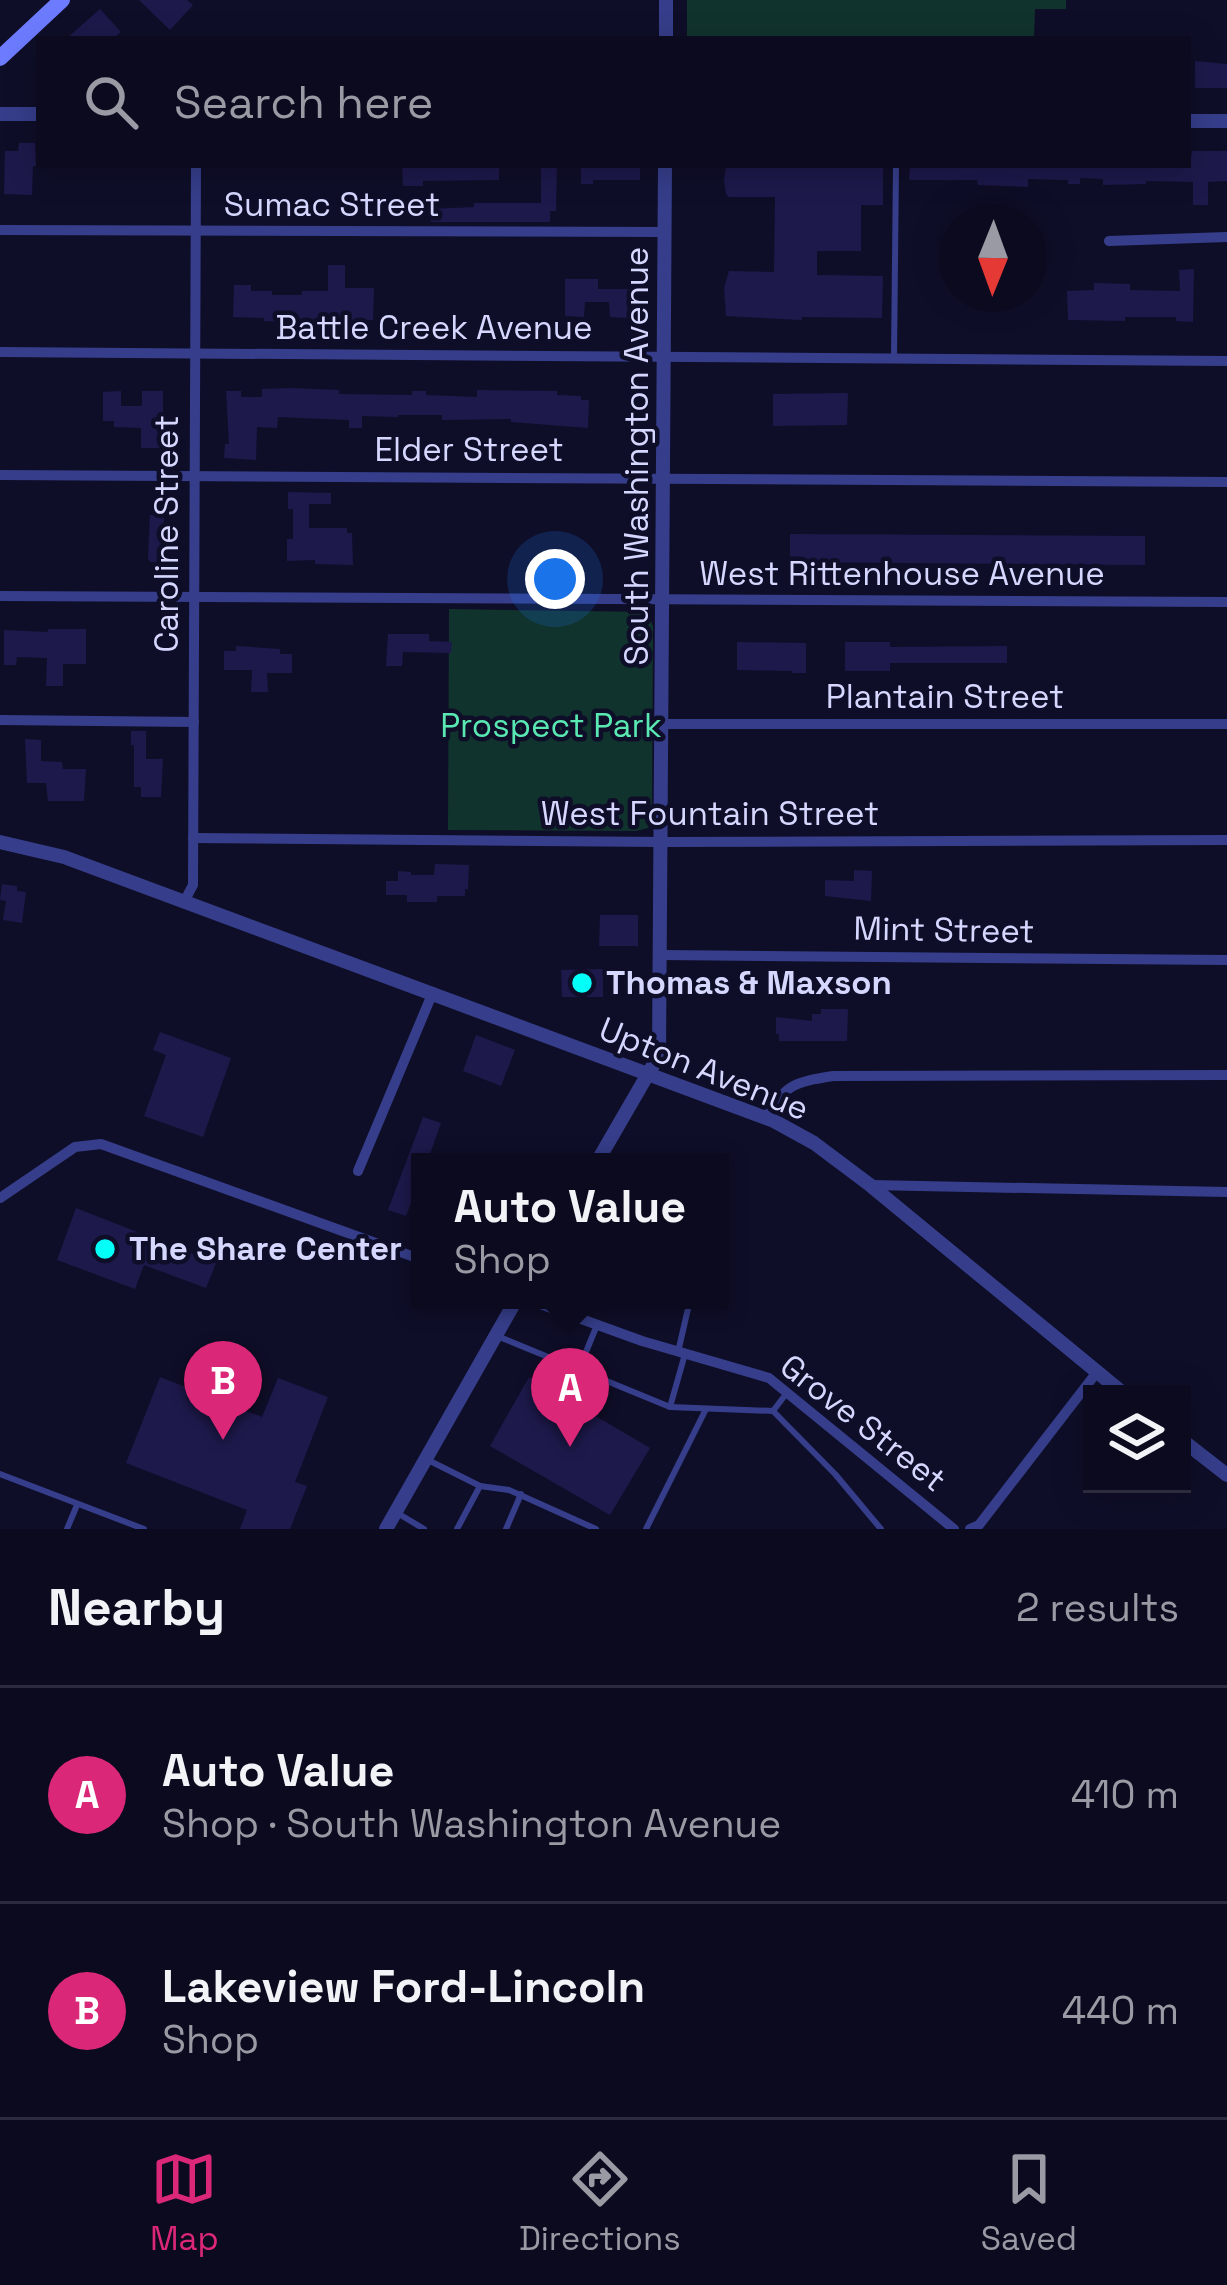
<!DOCTYPE html>
<meta charset="utf-8">
<style>
body{margin:0;font-family:"Space Grotesk",sans-serif;background:#19182c;color:#f1f3f6}
.controls{position:absolute;right:36px;bottom:36px;display:grid;overflow:hidden;border-radius:0px;box-shadow:0 6px 30px #0003}
.controls button{width:108px;height:108px;display:grid;place-items:center;padding:0;border:0;border-bottom:3px solid #2b2b3d;background:#0b0a1f;color:#f1f3f6;font:60px sans-serif}
.compass{position:absolute;left:939px;top:204px;width:108px;height:108px;border-radius:50%;background:#0b0a1f;box-shadow:0 6px 30px #0003;rotate:181deg}
.you{position:absolute;left:555px;top:579px;width:42px;height:42px;margin:-30px;border:9px solid #fff;border-radius:50%;background:#1a73e8;box-shadow:0 0 0 18px #1a73e833}
.badge{display:grid;place-items:center;width:78px;height:78px;border-radius:50%;background:#db2777;color:#fff;font-size:39px;font-weight:700}
.pin{position:absolute;translate:-50% -99px;filter:drop-shadow(0 3px 6px #0008)}
.pin::after{content:'';position:absolute;top:63px;width:42px;height:36px;background:inherit;clip-path:polygon(0 0,100% 0,50% 100%)}
.popup{position:absolute;left:411px;top:1153px;width:318px;height:156px;box-sizing:border-box;display:grid;place-content:center;border-radius:0px;background:#0b0a1f;filter:drop-shadow(0 3px 9px #0005);font-size:39px;white-space:nowrap;color:#9a9aa4}
.popup b{font-size:45px;color:#f1f3f6}
.popup::after{content:'';position:absolute;left:50%;top:100%;margin-left:-24px;border:24px solid transparent;border-top-color:#0b0a1f}
.list{margin:0;padding:0;list-style:none}
h2{display:flex;justify-content:space-between;align-items:center;height:156px;margin:0;padding:0 48px;font-size:51px}
h2 small{font-size:39px;font-weight:400;color:#9a9aa4}
.list li{display:grid;grid-template-columns:78px 1fr auto;gap:36px;align-items:center;box-sizing:border-box;height:216px;padding:0 48px;border-top:3px solid #2b2b3d}
.list b{display:block;font-size:45px;white-space:nowrap}
.list p{margin:0;font-size:39px;white-space:nowrap;color:#9a9aa4}
.list em{font-size:39px;font-style:normal;color:#9a9aa4}
.icon{flex:none;width:66px;height:66px;fill:none;stroke:currentColor;stroke-width:2;stroke-linecap:round;stroke-linejoin:round}
.map{position:relative;flex:none;width:1227px;height:1529px;overflow:hidden}
.search{position:absolute;background:#0b0a1f;box-shadow:0 6px 30px #0003;left:36px;right:36px;top:36px;height:132px;display:flex;align-items:center;gap:30px;box-sizing:border-box;padding:0 42px;border-radius:0px;color:#9a9aa4;font-size:45px}
.sheet{height:588px;background:#0b0a1f}
nav{display:flex;justify-content:space-around;align-items:center;box-sizing:border-box;height:168px;border-top:3px solid #2b2b3d;background:#0b0a1f;font-size:33px;color:#9a9aa4}
nav a{display:grid;justify-items:center;gap:6px}
nav .on{color:#db2777}
.map>svg:first-child{display:block}
.green{fill:#11332e}
.building{fill:#1d194b}
.lines{fill:none;stroke-linecap:round;stroke-linejoin:round}
.service{stroke:#363e8b;stroke-width:6}
.minor{stroke:#363e8b;stroke-width:10}
.tertiary{stroke:#363e8b;stroke-width:14}
.secondary{stroke:#6d7cff;stroke-width:16}
.poi-dot{fill:#02fff8;stroke:#0f0e29;stroke-width:4.5}
.labels{text-anchor:middle;dominant-baseline:central;stroke-width:9;stroke-linejoin:round;paint-order:stroke}
.street-label{font-size:33px;fill:#d6d7ff;stroke:#0f0e29}
.park-label{font-size:33px;fill:#59e8b2;stroke:#0f0e29}
.poi-label{font-size:33px;font-weight:bold;fill:#d6d7ff;stroke:#0f0e29;text-anchor:start}
</style>
<div class="map">
<svg width="1227" height="1529" viewBox="0 0 1227 1529">
<rect width="100%" height="100%" fill="#0f0e29"/>
<g class="green">
<polygon points="687,0 1066,0 1066,9 1035,9 1034,39 687,39"/>
<polygon points="449,609 647,612 653,626 652,820 648,828 636,831 448,830"/>
</g>
<g class="building">
<polygon points="139,0 187,0 193,5 170,30"/>
<polygon points="100,9 121,32 113,39 66,39"/>
<polygon points="1195,61 1227,64 1227,88 1195,88"/>
<polygon points="19,143 35,143 36,166 33,166 32,195 4,194 5,151 18,151"/>
<polygon points="1192,151 1227,151 1227,181 1208,182 1208,205 1193,205 1193,182 1146,181 1146,184 1103,185 1103,179 1080,178 1080,184 1068,184 1068,180 1028,179 1028,187 978,185 977,180 909,180 910,165 1190,165"/>
<polygon points="405,165 499,165 499,180 423,181 423,186 403,186 402,166"/>
<polygon points="541,165 557,165 556,211 550,211 550,222 431,222 431,209 474,207 474,203 541,203"/>
<polygon points="581,165 594,165 594,167 640,165 640,180 593,180 593,184 581,184"/>
<polygon points="726,165 883,165 883,205 861,205 861,251 817,251 817,275 883,276 882,318 802,317 802,320 726,316 724,288 729,271 774,272 775,197 729,197 726,194 724,181"/>
<polygon points="328,265 345,265 345,288 374,288 373,320 367,320 367,322 291,322 264,321 264,318 233,317 234,285 251,285 251,291 272,291 272,295 302,295 302,291 328,291"/>
<polygon points="1194,269 1193,322 1176,321 1176,317 1125,317 1125,321 1068,320 1067,291 1094,290 1094,283 1130,284 1130,290 1180,291 1179,270"/>
<polygon points="565,279 598,279 598,289 628,289 627,318 610,317 609,302 585,302 584,317 565,316"/>
<polygon points="291,388 339,390 339,394 412,395 412,391 426,391 426,395 477,397 477,390 557,391 557,395 581,396 581,400 589,400 588,428 511,422 511,419 442,420 442,415 398,415 398,417 362,416 362,428 349,428 349,420 278,417 277,428 257,427 256,460 224,458 225,444 229,444 226,391 241,391 241,397 262,397 262,389"/>
<polygon points="121,391 121,406 142,406 142,391 163,391 163,448 141,448 141,428 114,427 114,421 103,421 103,392"/>
<polygon points="848,393 847,425 773,426 773,394"/>
<polygon points="288,492 331,493 331,504 309,504 309,528 347,528 347,533 352,533 353,565 315,564 315,560 287,561 287,539 293,539 293,509 288,509"/>
<polygon points="150,515 164,515 163,537 167,537 167,559 164,559 164,563 151,562 148,559"/>
<polygon points="790,534 1145,536 1145,565 790,562"/>
<polygon points="48,629 86,629 86,664 63,664 63,686 46,686 47,658 17,657 16,665 4,665 4,630 48,632"/>
<polygon points="388,634 429,634 429,641 452,642 451,653 403,652 402,666 386,666"/>
<polygon points="737,642 806,643 806,673 792,673 792,671 737,670"/>
<polygon points="845,642 890,642 890,647 1007,646 1007,663 890,663 890,671 845,671"/>
<polygon points="236,646 280,649 280,654 292,654 292,673 267,673 268,692 251,692 252,670 224,670 224,651 236,651"/>
<polygon points="131,731 146,731 146,759 163,759 161,797 141,797 141,787 134,787 134,745 131,745"/>
<polygon points="25,739 41,740 41,761 62,762 63,769 86,769 84,801 48,801 46,783 27,783"/>
<polygon points="435,864 469,865 468,889 465,889 465,896 437,896 437,902 407,902 407,895 386,895 386,881 398,881 398,871 411,872 411,875 434,875"/>
<polygon points="854,870 872,871 871,901 825,896 825,880 854,881"/>
<polygon points="2,884 17,886 17,891 26,892 22,923 3,920 6,901 0,900"/>
<polygon points="600,915 638,915 638,946 599,946"/>
<polygon points="603,969 603,997 562,997 561,970"/>
<polygon points="821,1009 848,1009 847,1041 779,1041 779,1034 776,1034 776,1017 812,1021 812,1014 821,1014"/>
<polygon points="160,1032 231,1058 203,1137 144,1116 166,1055 153,1050"/>
<polygon points="476,1035 515,1050 501,1086 463,1071"/>
<polygon points="423,1117 441,1123 427,1162 420,1162 420,1179 406,1216 388,1210"/>
<polygon points="76,1208 216,1263 206,1288 144,1265 135,1289 57,1260"/>
<polygon points="160,1377 262,1417 278,1378 328,1397 295,1482 307,1486 290,1529 240,1529 247,1510 126,1463"/>
<polygon points="529,1377 650,1448 610,1515 490,1446"/>
</g>
<g class="lines">
<g class="service">
<polyline points="894,357 896,165"/>
<polyline points="579,1318 588,1300"/>
<polyline points="497,1336 670,1407 685,1354"/>
<polyline points="678,1352 690,1300"/>
<polyline points="579,1369 597,1325"/>
<polyline points="670,1407 773,1411 786,1394"/>
<polyline points="773,1411 835,1474 881,1529"/>
<polyline points="424,1458 480,1486 457,1529"/>
<polyline points="0,1474 144,1529"/>
<polyline points="480,1486 509,1490 596,1529"/>
<polyline points="399,1514 424,1529"/>
<polyline points="67,1529 77,1505"/>
<polyline points="506,1529 521,1494"/>
<polyline points="646,1529 706,1409"/>
</g>
<g class="minor">
<polyline points="0,230 665,232"/>
<polyline points="1109,241 1227,237"/>
<polyline points="0,352 1227,361"/>
<polyline points="0,475 1227,482"/>
<polyline points="0,596 1227,602"/>
<polyline points="0,720 194,722"/>
<polyline points="662,724 1227,724"/>
<polyline points="193,838 662,842 1227,840"/>
<polyline points="185,900 193,885 196,165"/>
<polyline points="661,955 1227,960"/>
<path d="M766 1118C785 1084 795 1082 833 1076L1227 1075"/>
<polyline points="358,1171 433,992"/>
<polyline points="870,1185 1227,1192"/>
<polyline points="0,1198 75,1147 101,1144 420,1259"/>
<polyline points="529,1300 642,1341 769,1378 954,1529"/>
<polyline points="970,1529 979,1525 1097,1372"/>
</g>
<g class="tertiary">
<polyline points="666,39 666,0"/>
<polyline points="0,114 39,114"/>
<polyline points="1188,121 1227,121"/>
<polyline points="0,842 64,857 774,1121 814,1143 870,1185 1124,1394"/>
<polyline points="597,1162 659,1055 665,165"/>
<polyline points="1182,1440 1227,1475"/>
<polyline points="386,1529 516,1300"/>
</g>
<polyline class="secondary" points="0,58 62,0"/>
</g>
<g class="poi-dot">
<circle cx="582" cy="983" r="12"/>
<circle cx="105" cy="1249" r="12"/>
</g>
<g class="labels">
<g class="street-label">
<text x="332" y="205">Sumac Street</text>
<text x="434" y="328">Battle Creek Avenue</text>
<text x="469" y="450">Elder Street</text>
<text transform="translate(637 456) rotate(-90)">South Washington Avenue</text>
<text transform="translate(167 534) rotate(-90)">Caroline Street</text>
<text x="902" y="574">West Rittenhouse Avenue</text>
<text x="945" y="697">Plantain Street</text>
<text x="710" y="814">West Fountain Street</text>
<text transform="translate(944 930) rotate(1)">Mint Street</text>
<text transform="translate(704 1069) rotate(22)">Upton Avenue</text>
<text transform="translate(863 1423) rotate(38)">Grove Street</text>
</g>
<g class="park-label">
<text x="551" y="726">Prospect Park</text>
</g>
<g class="poi-label">
<text x="606" y="983">Thomas &amp; Maxson</text>
<text x="129" y="1249">The Share Center</text>
</g>
</g>
</svg>
<div class="controls">
<button><svg class="icon" aria-label="layers" viewBox="0 0 24 24"><path d="M12 4l9 5-9 5-9-5zM3 14l9 5 9-5"/></svg></button>
</div>
<svg class="compass" viewBox="-18 -18 36 36"><path d="M0-13l5 13h-10z" fill="#e53935"/><path d="M0 13l5-13h-10z" fill="#9a9aa4"/></svg>
<div class="you"></div>
<div class="pin badge" style="left:570px;top:1447px">A</div>
<div class="popup"><b>Auto Value</b>Shop</div>
<div class="pin badge" style="left:223px;top:1440px">B</div>
<div class="search"><svg class="icon" aria-label="search" viewBox="0 0 24 24"><circle cx="10" cy="10" r="6"/><path d="M15 15l6 6"/></svg>Search here</div>
</div>
<section class="sheet">
<h2>Nearby<small>2 results</small></h2>
<ul class="list">
<li><span class="badge">A</span><div><b>Auto Value</b><p>Shop · South Washington Avenue</p></div><em>410 m</em></li>
<li><span class="badge">B</span><div><b>Lakeview Ford-Lincoln</b><p>Shop</p></div><em>440 m</em></li>
</ul>
</section>
<nav>
<a class="on"><svg class="icon" aria-label="map" viewBox="0 0 24 24"><path d="M3 6l6-2 6 2 6-2v14l-6 2-6-2-6 2zM9 4v14M15 6v14"/></svg>Map</a>
<a><svg class="icon" aria-label="directions" viewBox="0 0 24 24"><path d="M12 3l9 9-9 9-9-9zM9 14v-3h6M13 9l2 2-2 2"/></svg>Directions</a>
<a><svg class="icon" aria-label="saved" viewBox="0 0 24 24"><path d="M7 4h10v16l-5-4-5 4z"/></svg>Saved</a>
</nav>
